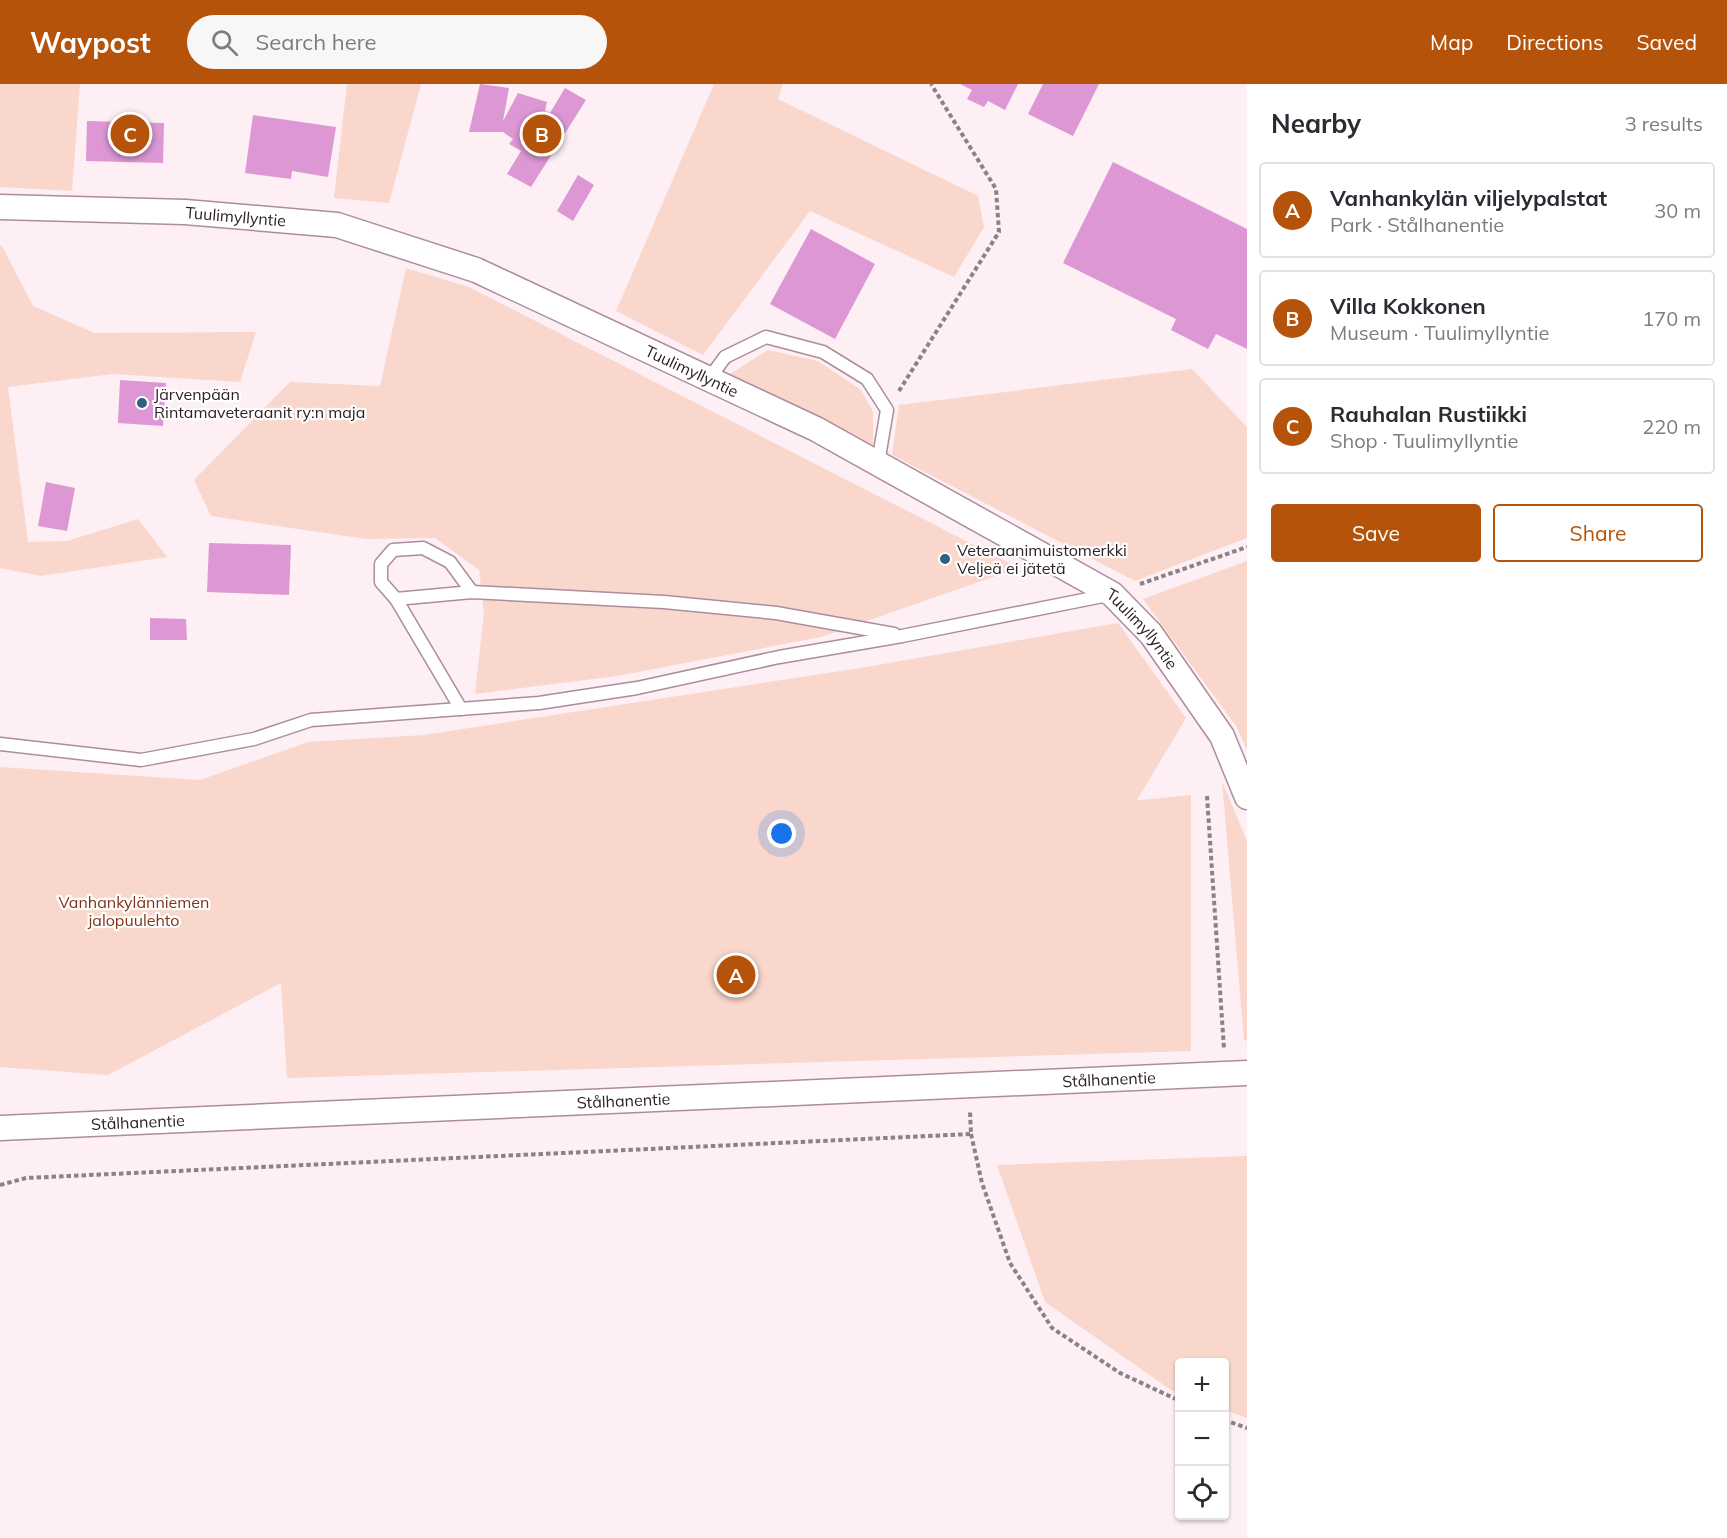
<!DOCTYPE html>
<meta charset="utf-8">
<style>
body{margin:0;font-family:Mulish,sans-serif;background:#f7f7f7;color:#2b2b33}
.controls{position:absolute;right:18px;bottom:18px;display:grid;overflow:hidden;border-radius:6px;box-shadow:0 2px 4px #0004}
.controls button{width:54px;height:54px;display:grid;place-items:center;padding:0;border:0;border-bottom:2px solid #e1e1e2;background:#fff;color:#2b2b33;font:30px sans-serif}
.you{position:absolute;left:782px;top:750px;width:21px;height:21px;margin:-15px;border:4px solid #fff;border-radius:50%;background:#1a73e8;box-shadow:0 0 0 9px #1a73e833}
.badge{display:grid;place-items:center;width:39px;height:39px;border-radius:50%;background:#b45309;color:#fff;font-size:20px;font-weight:700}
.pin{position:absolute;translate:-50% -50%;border:3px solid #fff;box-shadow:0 2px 6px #0006}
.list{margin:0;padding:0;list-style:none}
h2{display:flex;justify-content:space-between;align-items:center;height:78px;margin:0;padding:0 24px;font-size:26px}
h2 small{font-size:20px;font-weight:400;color:#7c7c81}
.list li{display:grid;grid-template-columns:39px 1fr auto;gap:18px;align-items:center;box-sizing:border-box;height:96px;margin:0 12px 12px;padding:0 12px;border:2px solid #e1e1e2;border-radius:6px}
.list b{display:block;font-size:22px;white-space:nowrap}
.list p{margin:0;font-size:20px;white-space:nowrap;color:#7c7c81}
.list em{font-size:20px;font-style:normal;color:#7c7c81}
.actions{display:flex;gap:12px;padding:18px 24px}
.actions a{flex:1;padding:14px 0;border:2px solid #b45309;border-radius:6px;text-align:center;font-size:21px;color:#b45309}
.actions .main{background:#b45309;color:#fff}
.icon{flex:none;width:33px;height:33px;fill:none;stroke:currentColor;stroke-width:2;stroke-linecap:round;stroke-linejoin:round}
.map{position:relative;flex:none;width:1247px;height:1454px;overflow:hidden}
header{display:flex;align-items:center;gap:36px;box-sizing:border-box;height:84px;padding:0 30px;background:#b45309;color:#fff}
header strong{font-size:28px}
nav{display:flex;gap:33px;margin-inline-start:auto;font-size:21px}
.search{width:420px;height:54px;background:#f7f7f7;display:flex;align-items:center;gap:15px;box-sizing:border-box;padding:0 21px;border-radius:33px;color:#7c7c81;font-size:22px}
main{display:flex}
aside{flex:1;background:#fff}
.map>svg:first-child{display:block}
.green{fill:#f9d7cc}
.building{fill:#dc97d4}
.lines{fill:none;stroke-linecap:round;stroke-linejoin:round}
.lane-casing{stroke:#ac8d99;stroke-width:15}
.street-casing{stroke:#ac8d99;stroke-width:27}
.path{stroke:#8e8186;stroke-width:4;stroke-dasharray:4.5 3;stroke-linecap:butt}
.lane{stroke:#fff;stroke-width:12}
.street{stroke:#fff;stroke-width:24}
.poi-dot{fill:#31617f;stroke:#fff;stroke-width:2}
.labels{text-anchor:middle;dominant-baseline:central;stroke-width:4.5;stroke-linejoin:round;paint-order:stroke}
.street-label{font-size:16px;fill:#2d2125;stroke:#fff}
.poi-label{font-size:16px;fill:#2d2125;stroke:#fff;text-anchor:start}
.park-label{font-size:16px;fill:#7f3214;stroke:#fff}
</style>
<header>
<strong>Waypost</strong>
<div class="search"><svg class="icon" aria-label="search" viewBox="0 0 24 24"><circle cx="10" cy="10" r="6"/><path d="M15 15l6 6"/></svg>Search here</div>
<nav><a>Map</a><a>Directions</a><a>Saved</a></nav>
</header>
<main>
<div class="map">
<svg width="1247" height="1454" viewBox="0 0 1247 1454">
<rect width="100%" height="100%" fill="#fdeff4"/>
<g class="green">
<polygon points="0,0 80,0 72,107 0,103"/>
<polygon points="347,0 421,0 389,119 334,114"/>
<polygon points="714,0 783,0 778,15 978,112 984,143 954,193 810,127 703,271 616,227"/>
<polygon points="0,162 2,162 33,222 95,249 256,248 240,298 113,290 8,303 28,458 67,457 138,435 167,473 41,492 0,484"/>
<polygon points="406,184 469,203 1019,484 821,553 617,592 475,610 484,529 479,486 435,454 366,455 211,432 194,396 290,298 380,302"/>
<polygon points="768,266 818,277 861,306 873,328 873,361 730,290"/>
<polygon points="1192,285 1247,343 1247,454 1135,497 892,371 899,321"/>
<polygon points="1247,477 1247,666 1236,642 1143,515"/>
<polygon points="1118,539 1186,634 1137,716 1131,717 1191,711 1191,967 287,994 281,899 108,991 0,983 0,683 200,696 308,658 424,651 860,584"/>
<polygon points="1222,697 1247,757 1247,957 1244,956"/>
<polygon points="1247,1072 1247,1334 1225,1326 1224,1278 1180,1278 1179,1309 1171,1306 1045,1218 997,1081"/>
</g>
<g class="building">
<polygon points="480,0 509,4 503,37 518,9 547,18 545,27 550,29 565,4 586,16 531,103 507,90 521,67 509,60 513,55 503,48 469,48"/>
<polygon points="960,0 1018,0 1005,26 988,17 984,23 967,15 972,6"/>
<polygon points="1043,0 1099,0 1073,52 1028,30"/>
<polygon points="253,31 336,43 328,93 292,87 291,95 245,89"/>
<polygon points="87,37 164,39 163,79 86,77"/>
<polygon points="1113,78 1247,145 1247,265 1216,250 1208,265 1171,246 1176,235 1063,179"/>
<polygon points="578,91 594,101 573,137 557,127"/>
<polygon points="811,145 875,180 835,255 770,220"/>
<polygon points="120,296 166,299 163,342 118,339"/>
<polygon points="46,398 75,404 67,447 38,442"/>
<polygon points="209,459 291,461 289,511 207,508"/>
<polygon points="150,534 186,535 187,556 150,556"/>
</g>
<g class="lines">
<defs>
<g id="lane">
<polyline points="709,295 725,273 766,253 823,268 867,295 887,326 878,379"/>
<polyline points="396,515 381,498 381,480 393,466 423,464 450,478 472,508"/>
<polyline points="461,625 396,515 472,508 664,518 776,529 894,550"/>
<polyline points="0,660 141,676 254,655 311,636 539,619 637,604 779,573 902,552 1108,511"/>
</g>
<g id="street">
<path id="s1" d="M0 123 185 128 337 141 476 186 816 345 1112 510 1151 550 1222 652 1247 713"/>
<path id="s2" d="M0 1044 1247 989"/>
</g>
</defs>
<use href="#lane" class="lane-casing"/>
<use href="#street" class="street-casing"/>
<g class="path">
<polyline points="899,307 999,148 996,105 931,0"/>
<polyline points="1140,500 1247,463"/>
<polyline points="1207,712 1224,965"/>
<polyline points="971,1050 982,1099 1010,1179 1052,1244 1120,1289 1180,1317"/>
<polyline points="0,1101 26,1094 971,1050 970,1028"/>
<polyline points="1224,1336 1247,1344"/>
</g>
<use href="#lane" class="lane"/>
<use href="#street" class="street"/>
</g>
<g class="poi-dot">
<circle cx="142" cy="319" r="6"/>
<circle cx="945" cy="475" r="6"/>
</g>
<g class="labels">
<g class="street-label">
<text stroke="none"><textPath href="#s1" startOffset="236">Tuulimyllyntie</textPath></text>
<text stroke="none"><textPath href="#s1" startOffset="722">Tuulimyllyntie</textPath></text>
<text stroke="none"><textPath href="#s1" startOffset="1244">Tuulimyllyntie</textPath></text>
<text stroke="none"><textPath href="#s2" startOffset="1110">Stålhanentie</textPath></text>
<text stroke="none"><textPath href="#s2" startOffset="624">Stålhanentie</textPath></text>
<text stroke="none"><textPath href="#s2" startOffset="138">Stålhanentie</textPath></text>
</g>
<g class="poi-label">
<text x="154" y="310">Järvenpään<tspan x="154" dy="18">Rintamaveteraanit ry:n maja</tspan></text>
<text x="957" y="466">Veteraanimuistomerkki<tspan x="957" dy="18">Veljeä ei jätetä</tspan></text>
</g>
<g class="park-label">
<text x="134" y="818">Vanhankylänniemen<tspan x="134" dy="18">jalopuulehto</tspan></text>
</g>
</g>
</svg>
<div class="controls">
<button>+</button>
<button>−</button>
<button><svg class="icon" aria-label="locate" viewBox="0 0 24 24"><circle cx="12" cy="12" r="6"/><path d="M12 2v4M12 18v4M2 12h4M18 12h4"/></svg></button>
</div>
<div class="you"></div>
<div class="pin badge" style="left:736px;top:891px">A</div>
<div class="pin badge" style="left:542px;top:50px">B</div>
<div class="pin badge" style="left:130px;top:50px">C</div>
</div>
<aside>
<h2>Nearby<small>3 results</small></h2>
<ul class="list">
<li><span class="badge">A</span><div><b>Vanhankylän viljelypalstat</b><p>Park · Stålhanentie</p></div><em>30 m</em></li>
<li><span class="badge">B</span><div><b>Villa Kokkonen</b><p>Museum · Tuulimyllyntie</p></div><em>170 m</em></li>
<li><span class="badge">C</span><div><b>Rauhalan Rustiikki</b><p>Shop · Tuulimyllyntie</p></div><em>220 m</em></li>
</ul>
<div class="actions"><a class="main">Save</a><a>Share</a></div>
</aside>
</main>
